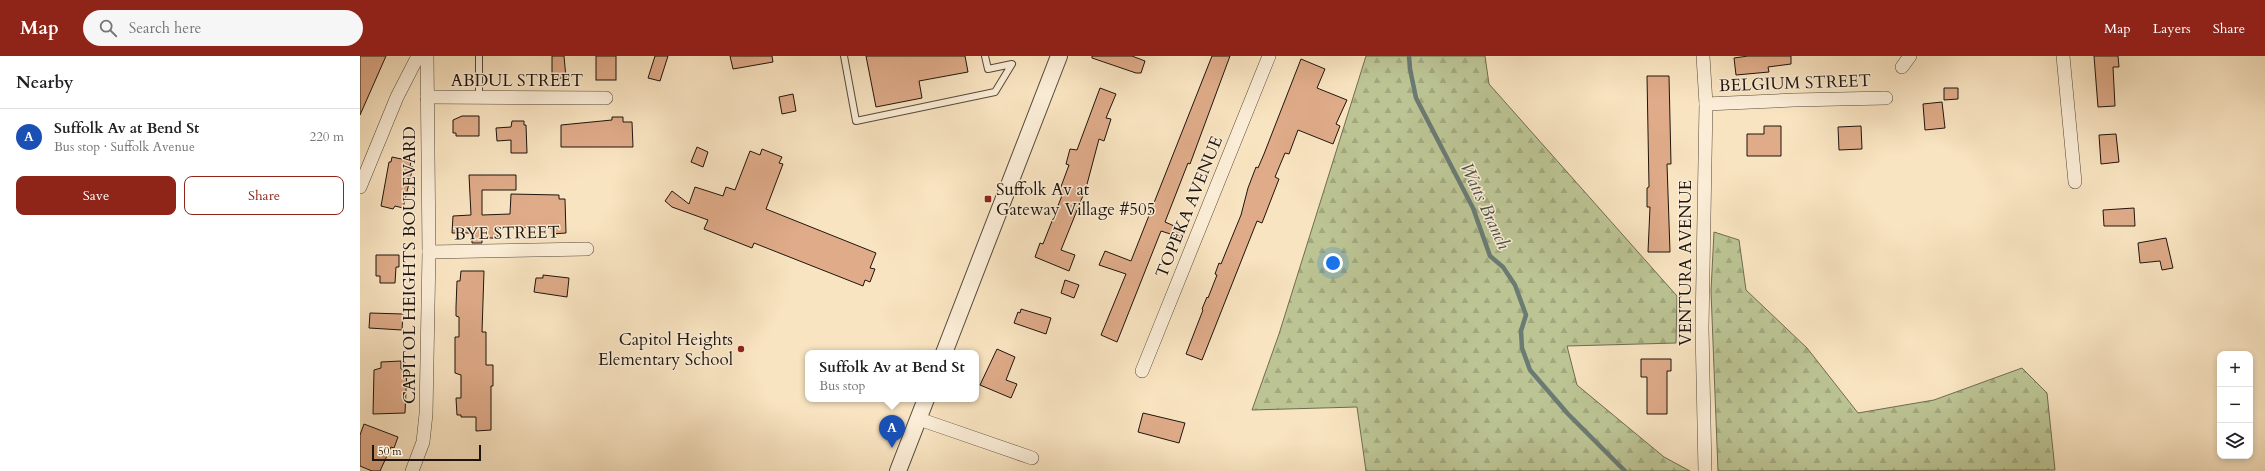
<!DOCTYPE html>
<meta charset="utf-8">
<style>
body{margin:0;font-family:Cardo,serif;background:#f6f6f6;color:#202124}
.controls{position:absolute;right:12px;bottom:12px;display:grid;overflow:hidden;border-radius:8px;box-shadow:0 2px 6px #0003}
.controls button{width:36px;height:36px;display:grid;place-items:center;padding:0;border:0;border-bottom:1px solid #e0e0e0;background:#fff;color:#202124;font:20px sans-serif}
.scale{position:absolute;left:12px;bottom:10px;width:109px;box-sizing:border-box;padding-left:4px;border:2px solid #1f150d;border-top:0;font-size:11px;line-height:14px;white-space:nowrap;color:#1f150d;-webkit-text-stroke:3px #fbedd7;paint-order:stroke}
.you{position:absolute;left:973px;top:207px;width:14px;height:14px;margin:-10px;border:3px solid #fff;border-radius:50%;background:#1a73e8;box-shadow:0 0 0 6px #1a73e833}
.badge{display:grid;place-items:center;width:26px;height:26px;border-radius:50%;background:#8f2418;color:#fff;font-size:13px;font-weight:700}
.pin{position:absolute;translate:-50% -33px;filter:drop-shadow(0 1px 2px #0008)}
.pin::after{content:'';position:absolute;top:21px;width:14px;height:12px;background:inherit;clip-path:polygon(0 0,100% 0,50% 100%)}
.popup{position:absolute;left:445px;top:294px;width:174px;height:52px;box-sizing:border-box;display:grid;place-content:center;border-radius:8px;background:#fff;filter:drop-shadow(0 1px 3px #0005);font-size:13px;white-space:nowrap;color:#757577}
.popup b{font-size:15px;color:#202124}
.popup::after{content:'';position:absolute;left:50%;top:100%;margin-left:-8px;border:8px solid transparent;border-top-color:#fff}
.list{margin:0;padding:0;list-style:none}
h2{display:flex;justify-content:space-between;align-items:center;height:52px;margin:0;padding:0 16px;font-size:17px}
h2 small{font-size:13px;font-weight:400;color:#757577}
.list li{display:grid;grid-template-columns:26px 1fr auto;gap:12px;align-items:center;box-sizing:border-box;height:56px;padding:0 16px;border-top:1px solid #e0e0e0}
.list b{display:block;font-size:15px;white-space:nowrap}
.list p{margin:0;font-size:13px;white-space:nowrap;color:#757577}
.list em{font-size:13px;font-style:normal;color:#757577}
.actions{display:flex;gap:8px;padding:12px 16px}
.actions a{flex:1;padding:9px 0;border:1px solid #8f2418;border-radius:8px;text-align:center;font-size:14px;color:#8f2418}
.actions .main{background:#8f2418;color:#fff}
.icon{flex:none;width:22px;height:22px;fill:none;stroke:currentColor;stroke-width:2;stroke-linecap:round;stroke-linejoin:round}
.map{position:relative;flex:none;width:1905px;height:415px;overflow:hidden}
header{display:flex;align-items:center;gap:24px;box-sizing:border-box;height:56px;padding:0 20px;background:#8f2418;color:#fff}
header strong{font-size:19px}
nav{display:flex;gap:22px;margin-inline-start:auto;font-size:14px}
.search{width:280px;height:36px;background:#f6f6f6;display:flex;align-items:center;gap:10px;box-sizing:border-box;padding:0 14px;border-radius:22px;color:#757577;font-size:15px}
main{display:flex}
aside{flex:1;background:#fff}
.map>svg:first-child{display:block}
.forest{fill:url(#forest-firs);stroke:#6e6c50}
.lines{fill:none;stroke-linecap:round;stroke-linejoin:round}
.stream{stroke:#6b7a73;stroke-width:4.5}
.building{fill:#dfab89;stroke:#1f150d}
.service-casing{stroke:#56493a;stroke-width:8}
.minor-casing{stroke:#56493a;stroke-width:14}
.tertiary-casing{stroke:#56493a;stroke-width:18}
.service{stroke:#fbedd7;stroke-width:6}
.minor{stroke:#fbedd7;stroke-width:13}
.tertiary{stroke:#fbedd7;stroke-width:16}
.poi-dot{fill:#8f2418;stroke:#fbedd7;stroke-width:1.5}
.labels{text-anchor:middle;dominant-baseline:central;stroke-width:3;stroke-linejoin:round;paint-order:stroke}
.street-label{font-size:17px;fill:#1f150d;stroke:#fbedd7}
.poi-label{font-size:17px;fill:#1f150d;stroke:#fbedd7;text-anchor:start}
.water-label{font-size:18px;font-style:italic;fill:#4b5048;stroke:#fbedd7}
</style>
<header>
<strong>Map</strong>
<div class="search"><svg class="icon" aria-label="search" viewBox="0 0 24 24"><circle cx="10" cy="10" r="6"/><path d="M15 15l6 6"/></svg>Search here</div>
<nav><a>Map</a><a>Layers</a><a>Share</a></nav>
</header>
<main>
<aside>
<h2>Nearby<small></small></h2>
<ul class="list">
<li><span class="badge" style="background:#1a4fb4">A</span><div><b>Suffolk Av at Bend St</b><p>Bus stop · Suffolk Avenue</p></div><em>220 m</em></li>
</ul>
<div class="actions"><a class="main">Save</a><a>Share</a></div>
</aside>
<div class="map">
<svg width="1905" height="415" viewBox="0 0 1905 415">
<defs>
<pattern id="forest-firs" width="22" height="20" patternUnits="userSpaceOnUse"><rect width="22" height="20" fill="#bcc494"/><path d="M5 1l3.5 6h-7zM16 11l3.5 6h-7z" fill="#a1a87e"/></pattern>
</defs>
<rect width="100%" height="100%" fill="#f9e4c1"/>
<filter id="stains"><feTurbulence type="fractalNoise" baseFrequency=".005" numOctaves="4"/><feColorMatrix values="0 0 0 0 .2 0 0 0 0 .09 0 0 0 0 .02 0 0 0 .5 -.17"/></filter>
<radialGradient id="worn" r=".72"><stop offset=".6" stop-color="#630" stop-opacity="0"/><stop offset="1" stop-color="#630" stop-opacity=".3"/></radialGradient>
<g class="forest">
<polygon points="1006,0 1125,0 1129,28 1317,240 1316,287 1207,290 1217,329 1304,401 1330,415 1006,415 997,351 892,354 919,278"/>
<polygon points="1354,176 1379,184 1386,234 1447,292 1498,357 1574,344 1662,312 1687,337 1695,414 1358,415 1351,235"/>
</g>
<g class="lines">
<polyline class="stream" points="1049,0 1050,13 1056,42 1113,152 1130,200 1143,211 1155,229 1166,259 1161,275 1162,292 1170,314 1208,358 1265,415"/>
</g>
<g class="building">
<polygon points="0,0 26,0 0,59"/>
<polygon points="192,0 204,0 206,22 192,22"/>
<rect x="236" y="0" width="20" height="24"/>
<polygon points="295,0 308,0 300,25 288,22"/>
<polygon points="370,0 412,0 413,6 373,13"/>
<polygon points="506,0 605,0 608,16 559,25 562,42 516,51"/>
<polygon points="732,0 772,0 785,5 781,17 776,17 732,2"/>
<polygon points="852,0 870,0 830,108 828,107 805,166 826,175 823,182 801,175 757,286 741,279 766,218 739,209 745,195 771,205"/>
<polygon points="1388,0 1431,0 1431,8 1408,11 1409,16 1376,19 1374,2"/>
<polygon points="1734,0 1758,0 1759,11 1753,11 1755,50 1738,51"/>
<polygon points="941,3 965,13 957,32 987,44 976,68 980,70 973,88 938,74 929,98 925,97 915,121 919,123 902,167 897,165 842,304 826,298 843,254 842,253 847,241 848,242 857,219 855,218 859,207 861,208 881,159 888,132 896,111 898,112 904,98"/>
<polygon points="1287,20 1309,20 1311,108 1307,108 1310,196 1288,196 1290,151 1287,151 1287,132 1289,131"/>
<polygon points="740,32 756,38 746,62 751,63 744,85 739,83 726,132 701,194 715,199 709,215 675,201 680,187 683,188 703,137 699,136 709,109 706,108 710,93 717,94"/>
<polygon points="1584,32 1598,32 1598,43 1584,44"/>
<polygon points="433,38 436,55 422,58 419,41"/>
<polygon points="1582,46 1585,72 1565,74 1563,48"/>
<polygon points="102,60 119,60 119,80 96,80 96,77 93,77 93,64"/>
<polygon points="252,61 263,61 263,66 272,66 273,91 201,91 201,69 252,64"/>
<polygon points="152,65 164,65 164,69 166,69 167,97 151,97 151,84 137,85 136,72 151,71"/>
<polygon points="1404,70 1421,70 1421,100 1387,100 1387,78 1404,78"/>
<polygon points="1501,70 1502,93 1479,94 1478,71"/>
<polygon points="1756,78 1759,106 1741,108 1739,79"/>
<polygon points="337,91 348,96 343,111 331,106"/>
<polygon points="402,93 422,101 419,107 423,108 406,153 516,197 510,212 515,213 510,226 505,224 503,230 394,187 392,192 344,173 348,164 312,151 305,145 312,135 329,148 335,131 363,140 366,131 375,134 390,95 400,99"/>
<polygon points="32,101 51,105 50,110 53,111 43,152 35,150 33,153 21,150 29,106 31,106"/>
<polygon points="109,119 156,119 156,134 122,134 122,159 150,158 151,138 199,139 199,143 205,143 206,177 192,178 192,172 138,171 138,182 126,182 126,176 122,176 122,187 112,187 112,177 92,177 93,160 111,159"/>
<polygon points="1774,152 1775,170 1744,170 1743,154"/>
<polygon points="1806,182 1813,212 1802,214 1800,205 1780,207 1778,187"/>
<polygon points="16,199 39,199 39,211 36,211 35,227 20,227 20,220 16,220"/>
<polygon points="101,215 124,215 122,276 126,276 126,309 133,309 133,330 131,330 131,374 116,375 116,361 101,361 101,359 97,359 96,342 101,342 101,319 95,317 95,281 99,281 99,261 96,260 96,251 97,225 100,225"/>
<polygon points="183,219 209,222 207,241 174,236 176,222 183,222"/>
<polygon points="705,224 719,229 714,242 701,237"/>
<polygon points="661,253 691,262 686,278 654,267 658,256 660,257"/>
<polygon points="10,257 43,258 42,274 9,272"/>
<polygon points="637,293 655,301 646,324 657,328 651,342 620,329"/>
<polygon points="1281,303 1311,303 1311,315 1307,315 1307,358 1287,358 1287,321 1281,321"/>
<polygon points="41,305 41,313 47,313 45,357 13,358 14,314 21,312 21,306"/>
<polygon points="783,357 825,367 819,387 778,376"/>
<polygon points="4,368 38,381 34,392 31,391 20,415 12,415 0,410 0,379"/>
</g>
<g class="lines">
<defs>
<g id="service">
<polyline points="119,0 119,41"/>
<polyline points="484,0 496,65 635,36 652,8 628,13 625,0"/>
</g>
<g id="minor">
<polyline points="1343,0 1346,48 1342,272 1345,415"/>
<polyline points="1703,0 1715,126"/>
<polyline points="1542,11 1550,0"/>
<polyline points="67,41 246,42"/>
<polyline points="1346,48 1434,44 1526,42"/>
<polyline points="0,131 37,41 58,0"/>
<polyline points="69,196 227,193"/>
<polyline points="782,315 909,0"/>
<polyline points="559,363 672,402"/>
<polyline points="52,415 63,386 66,358 69,196 67,0"/>
</g>
<g id="tertiary">
<polyline points="584,297 699,0"/>
<polyline points="538,415 566,343"/>
</g>
</defs>
<use href="#service" class="service-casing"/>
<use href="#minor" class="minor-casing"/>
<use href="#tertiary" class="tertiary-casing"/>
<use href="#service" class="service"/>
<use href="#minor" class="minor"/>
<use href="#tertiary" class="tertiary"/>
</g>
<g class="poi-dot">
<rect x="624" y="139" width="8" height="8" rx="2"/>
<circle cx="381" cy="293" r="4"/>
</g>
<g class="labels">
<g class="street-label">
<text x="157" y="24">ABDUL STREET</text>
<text transform="translate(1435 27) rotate(-2)">BELGIUM STREET</text>
<text transform="translate(829 151) rotate(-68)">TOPEKA AVENUE</text>
<text transform="translate(147 177) rotate(-1)">BYE STREET</text>
<text transform="translate(1325 207) rotate(-90)">VENTURA AVENUE</text>
<text transform="translate(49 209) rotate(-90)">CAPITOL HEIGHTS BOULEVARD</text>
</g>
<g class="poi-label">
<text x="636" y="133">Suffolk Av at<tspan x="636" dy="20">Gateway Village #505</tspan></text>
<text x="373" y="283" text-anchor="end">Capitol Heights<tspan x="373" dy="20">Elementary School</tspan></text>
</g>
<g class="water-label">
<text transform="translate(1125 150) rotate(65)">Watts Branch</text>
</g>
</g>
<rect width="100%" height="100%" filter="url(#stains)"/>
<rect width="100%" height="100%" fill="url(#worn)"/>
</svg>
<div class="controls">
<button>+</button>
<button>−</button>
<button><svg class="icon" aria-label="layers" viewBox="0 0 24 24"><path d="M12 4l9 5-9 5-9-5zM3 14l9 5 9-5"/></svg></button>
</div>
<div class="scale">50 m</div>
<div class="you"></div>
<div class="pin badge" style="left:532px;top:392px;background:#1a4fb4">A</div>
<div class="popup"><b>Suffolk Av at Bend St</b>Bus stop</div>
</div>
</main>
